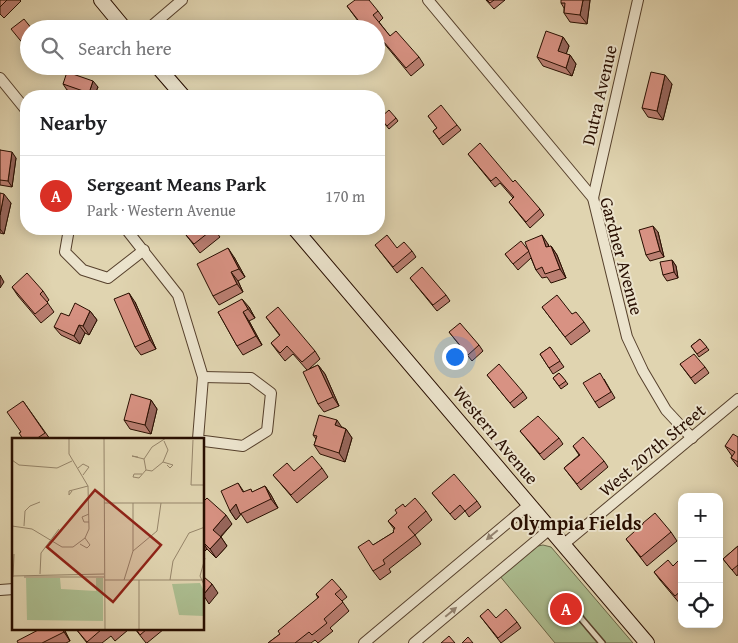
<!DOCTYPE html>
<meta charset="utf-8">
<style>
body{margin:0;font-family:"Gentium Book Plus",serif;background:#f2f2f2;color:#202124}
.controls{position:absolute;right:15px;bottom:15px;display:grid;overflow:hidden;border-radius:10px;box-shadow:0 2px 12px #0003}
.controls button{width:45px;height:45px;display:grid;place-items:center;padding:0;border:0;border-bottom:1px solid #e0e0e0;background:#fff;color:#202124;font:25px sans-serif}
.you{position:absolute;left:454px;top:356px;width:18px;height:18px;margin:-12px;border:4px solid #fff;border-radius:50%;background:#1a73e8;box-shadow:0 0 0 8px #1a73e833}
.badge{display:grid;place-items:center;width:32px;height:32px;border-radius:50%;background:#d93025;color:#fff;font-size:16px;font-weight:700}
.pin{position:absolute;translate:-50% -50%;border:2px solid #fff;box-shadow:0 1px 5px #0006}
.list{margin:0;padding:0;list-style:none}
h2{display:flex;justify-content:space-between;align-items:center;height:65px;margin:0;padding:0 20px;font-size:21px}
h2 small{font-size:16px;font-weight:400;color:#757577}
.list li{display:grid;grid-template-columns:32px 1fr auto;gap:15px;align-items:center;box-sizing:border-box;height:80px;padding:0 20px;border-top:1px solid #e0e0e0}
.list b{display:block;font-size:19px;white-space:nowrap}
.list p{margin:0;font-size:16px;white-space:nowrap;color:#757577}
.list em{font-size:16px;font-style:normal;color:#757577}
.icon{flex:none;width:28px;height:28px;fill:none;stroke:currentColor;stroke-width:2;stroke-linecap:round;stroke-linejoin:round}
.map{position:relative;flex:none;width:738px;height:643px;overflow:hidden}
.search{position:absolute;background:#fff;box-shadow:0 2px 12px #0003;left:20px;top:20px;width:365px;height:55px;display:flex;align-items:center;gap:12px;box-sizing:border-box;padding:0 18px;border-radius:28px;color:#757577;font-size:19px}
.panel{position:absolute;background:#fff;box-shadow:0 2px 12px #0003;left:20px;top:90px;width:365px;height:145px;border-radius:20px}
.map>svg:first-child{display:block}
.green{fill:#acbe91;stroke:#6a6648}
.lines{fill:none;stroke-linecap:round;stroke-linejoin:round}
.lane-casing{stroke:#56402c;stroke-width:8}
.street-casing{stroke:#56402c;stroke-width:12}
.secondary-casing{stroke:#280e00;stroke-width:16}
.lane{stroke:#ebe3cc;stroke-width:5}
.street{stroke:#ebe3cc;stroke-width:10}
.secondary{stroke:#ebe3cc;stroke-width:14}
.wall{fill:#ba7e71;stroke:#280e00}
.shaded-wall{fill:#97665c;stroke:#280e00}
.building{fill:#d89283;stroke:#280e00}
.oneway{fill:#938370}
.labels{text-anchor:middle;dominant-baseline:central;stroke-width:4;stroke-linejoin:round;paint-order:stroke}
.street-label{font-size:18px;fill:#280e00;stroke:#ebe3cc}
.quarter-label{font-size:20px;font-weight:bold;fill:#280e00;stroke:#ebe3cc}
.inset-road{fill:none;stroke:#96856a;stroke-width:1}
.view{fill:#8f2418;fill-opacity:0.15;stroke:#8f2418;stroke-width:2.5}
.inset-edge{fill:none;stroke:#280e00;stroke-width:2.5}
</style>
<div class="map">
<svg width="738" height="643" viewBox="0 0 738 643">
<rect width="100%" height="100%" fill="#e0d4b0"/>
<filter id="stains"><feTurbulence type="fractalNoise" baseFrequency=".004" numOctaves="4"/><feColorMatrix values="0 0 0 0 .2 0 0 0 0 .09 0 0 0 0 .02 0 0 0 .5 -.17"/></filter>
<radialGradient id="worn" r=".72"><stop offset=".6" stop-color="#630" stop-opacity="0"/><stop offset="1" stop-color="#630" stop-opacity=".3"/></radialGradient>
<polygon class="green" points="543,545 551,547 633,643 555,643 499,575 533,547"/>
<g class="lines">
<defs>
<polyline id="lane" points="579,616 602,643"/>
<g id="street">
<polyline points="428,0 593,198 627,337 643,371 666,410 692,438"/>
<polyline points="148,29 182,0"/>
<polyline points="0,78 26,110"/>
<polyline points="593,198 638,0"/>
<polyline points="69,229 65,252 83,270 108,278 144,250"/>
<polyline points="126,229 178,295 203,377 198,439"/>
<polyline points="203,377 251,378 271,393 267,431 243,446 204,441"/>
<polyline points="564,544 738,399"/>
<polyline points="0,590 14,589"/>
<polyline points="364,643 530,504"/>
<polyline points="414,643 550,529"/>
</g>
<g id="secondary">
<polyline points="101,0 125,29"/>
<polyline points="157,66 183,96"/>
<polyline points="295,229 647,643"/>
</g>
</defs>
<use href="#lane" class="lane-casing"/>
<use href="#street" class="street-casing"/>
<use href="#secondary" class="secondary-casing"/>
<use href="#lane" class="lane"/>
<use href="#street" class="street"/>
<use href="#secondary" class="secondary"/>
</g>
<g class="wall">
<polygon points="0,0 20,0 21,1 4,18 0,14"/>
<polygon points="486,0 505,0 494,9"/>
<polygon points="590,0 587,24 570,22 564,13 564,8 561,3"/>
<polygon points="347,6 378,11 383,18 379,22 390,36 419,57 424,65 411,76 383,42 378,46 376,43 376,29 364,29"/>
<polygon points="563,37 569,46 566,54 570,55 576,64 572,76 543,66 537,57"/>
<polygon points="63,84 98,87 94,96 84,96 67,90"/>
<polygon points="672,84 663,120 648,117 642,108"/>
<polygon points="428,116 457,125 461,130 443,145 433,131 437,128"/>
<polygon points="380,118 396,118 398,121 389,129"/>
<polygon points="0,150 16,158 12,187 0,185"/>
<polygon points="468,154 513,182 540,209 544,215 530,228 509,202 513,198 500,183 495,187"/>
<polygon points="0,193 11,203 4,234 0,233"/>
<polygon points="184,229 214,229 220,237 200,253 186,235 188,233"/>
<polygon points="360,229 369,229 364,233"/>
<polygon points="658,232 664,257 650,261 646,255"/>
<polygon points="548,244 549,247 551,246 557,255 566,278 551,283 547,277 542,278 536,270 531,258 518,270 505,254"/>
<polygon points="375,245 397,248 412,251 416,257 397,273"/>
<polygon points="234,257 245,277 238,281 243,292 219,305 213,296"/>
<polygon points="672,260 676,266 678,278 667,281 663,275"/>
<polygon points="410,278 446,295 450,301 437,311"/>
<polygon points="12,287 43,291 49,300 47,302 54,312 41,323 18,296"/>
<polygon points="135,302 156,349 141,355 135,347"/>
<polygon points="249,307 255,318 249,321 262,345 243,355 237,346 218,312"/>
<polygon points="542,307 572,314 584,322 590,331 571,345"/>
<polygon points="90,311 97,320 89,335 85,333 80,344 61,335 54,327 69,316"/>
<polygon points="266,317 315,351 320,359 309,369 318,365 325,374 339,406 324,412 318,404 307,370 293,354 285,361 277,351 271,343 280,336"/>
<polygon points="449,332 479,345 483,351 472,361"/>
<polygon points="700,339 709,350 699,357 691,346"/>
<polygon points="550,347 564,367 553,374 540,354"/>
<polygon points="680,364 705,367 709,373 695,384"/>
<polygon points="559,373 568,384 561,389 553,378"/>
<polygon points="487,375 523,392 527,398 514,408"/>
<polygon points="604,379 615,398 599,408 595,402"/>
<polygon points="151,400 157,409 151,434 130,429 124,420"/>
<polygon points="23,401 50,439 23,439 21,432"/>
<polygon points="342,427 346,429 352,438 345,462 320,454 314,445 316,439 313,435"/>
<polygon points="520,431 559,438 563,444 544,460"/>
<polygon points="738,437 738,467 731,458 732,456 725,446"/>
<polygon points="573,446 604,461 608,467 581,490 564,468 579,455"/>
<polygon points="322,468 328,477 297,503 280,483 273,475"/>
<polygon points="238,483 244,492 253,492 265,486 271,495 278,508 247,523 241,514 236,520 230,511"/>
<polygon points="432,493 477,501 481,507 469,517 465,511 455,520"/>
<polygon points="204,501 232,524 221,537 227,546 216,558 207,549 204,552"/>
<polygon points="405,507 426,511 432,520 415,535 421,544 389,569 391,572 380,580 373,571 373,545 394,532 394,529 388,521"/>
<polygon points="671,532 677,541 647,566 626,539"/>
<polygon points="738,546 738,574 737,576 723,559"/>
<polygon points="682,563 682,604 681,605 660,580 654,572"/>
<polygon points="341,589 347,597 342,601 349,611 330,628 333,631 318,643 315,640 311,643 268,643 280,634 318,598 316,594"/>
<polygon points="480,616 496,618 517,622 521,628 501,643"/>
<polygon points="40,629 64,629 70,641 66,643 18,643"/>
<polygon points="76,629 128,629 128,630 115,641 111,636 102,643 87,643"/>
<polygon points="135,629 164,629 147,643 146,643"/>
</g>
<g class="shaded-wall">
<polygon points="583,0 590,0 587,24 580,15"/>
<polygon points="563,37 569,46 564,60 558,51"/>
<polygon points="570,55 576,64 572,76 566,68"/>
<polygon points="665,75 672,84 663,120 657,111"/>
<polygon points="93,81 98,87 94,96 91,96 89,93"/>
<polygon points="12,152 16,158 12,187 8,181"/>
<polygon points="4,194 11,203 4,234 0,229 0,215"/>
<polygon points="653,226 658,232 664,257 660,251"/>
<polygon points="542,235 548,244 552,256 546,247"/>
<polygon points="551,246 557,255 566,278 560,269"/>
<polygon points="228,248 234,257 245,277 239,269"/>
<polygon points="672,260 676,266 678,278 674,272"/>
<polygon points="231,272 238,281 243,292 237,284"/>
<polygon points="0,275 4,282 0,288"/>
<polygon points="129,293 135,302 156,349 150,340"/>
<polygon points="242,299 249,307 255,318 248,309"/>
<polygon points="90,311 97,320 89,335 83,326"/>
<polygon points="243,312 249,321 262,345 256,336"/>
<polygon points="79,325 85,333 80,344 74,336"/>
<polygon points="318,365 325,374 339,406 333,397"/>
<polygon points="151,400 157,409 151,434 145,425"/>
<polygon points="337,420 343,429 335,425"/>
<polygon points="346,429 352,438 345,462 339,453"/>
<polygon points="265,486 271,495 278,508 271,499"/>
<polygon points="236,504 241,514 236,520 230,511"/>
<polygon points="226,515 232,524 219,538 213,530"/>
<polygon points="221,537 227,546 216,558 210,549"/>
<polygon points="204,544 207,549 204,552"/>
<polygon points="212,584 218,593 209,604 204,596 204,594"/>
<polygon points="62,629 64,629 70,641"/>
</g>
<g class="building">
<polygon points="0,0 7,0 0,7"/>
<polygon points="355,0 369,0 378,11 373,15 390,36 396,31 419,57 406,68 378,35 376,36 376,29 365,29 347,6"/>
<polygon points="487,0 494,0 490,3"/>
<polygon points="561,0 583,0 580,15 564,13 565,3 561,3"/>
<polygon points="24,19 32,29 29,29 29,51 11,29"/>
<polygon points="546,31 563,37 558,51 570,55 566,68 537,57"/>
<polygon points="67,72 93,81 89,93 63,84"/>
<polygon points="651,72 665,75 657,111 642,108"/>
<polygon points="441,105 457,125 439,139 433,131 437,128 428,116"/>
<polygon points="389,110 396,118 387,126 380,118"/>
<polygon points="480,143 513,182 515,180 540,209 526,222 509,202 514,197 496,177 491,181 468,154"/>
<polygon points="0,150 12,152 8,181 0,180"/>
<polygon points="0,193 4,194 0,215"/>
<polygon points="653,226 660,251 646,255 639,230"/>
<polygon points="185,229 213,229 194,244 186,235 188,233"/>
<polygon points="387,235 397,248 404,242 412,251 393,267 375,245"/>
<polygon points="542,235 546,247 551,246 560,269 545,274 542,267 536,270 525,242"/>
<polygon points="521,241 529,251 513,264 505,254"/>
<polygon points="228,248 239,269 231,272 237,284 213,296 197,264"/>
<polygon points="672,260 674,272 663,275 660,262"/>
<polygon points="422,267 446,295 433,305 410,278"/>
<polygon points="27,273 43,291 40,294 48,303 35,314 12,287"/>
<polygon points="129,293 150,340 135,347 114,299"/>
<polygon points="557,295 572,314 576,312 584,322 565,337 542,307"/>
<polygon points="242,299 248,309 243,312 256,336 237,346 218,312"/>
<polygon points="75,303 90,311 83,326 79,325 74,336 54,327 61,313 69,316"/>
<polygon points="278,307 315,351 302,362 287,346 280,353 271,343 280,335 266,317"/>
<polygon points="460,323 479,345 468,355 449,332"/>
<polygon points="700,339 707,347 697,354 691,346"/>
<polygon points="550,347 560,361 549,368 540,354"/>
<polygon points="694,354 705,367 691,378 680,364"/>
<polygon points="499,364 523,392 510,403 487,375"/>
<polygon points="318,365 333,397 318,404 303,372"/>
<polygon points="559,373 566,381 559,386 553,378"/>
<polygon points="600,373 611,392 595,402 583,383"/>
<polygon points="131,394 151,400 145,425 124,420"/>
<polygon points="23,401 45,433 36,439 23,439 19,433 21,432 7,412"/>
<polygon points="319,415 337,420 335,425 346,429 339,453 314,445 317,436 313,435"/>
<polygon points="538,416 559,438 540,454 520,431"/>
<polygon points="733,434 738,437 738,462 731,458 735,452 725,446"/>
<polygon points="583,437 604,461 577,484 564,468 580,455 573,446"/>
<polygon points="312,456 322,468 291,495 273,475 287,463 294,471"/>
<polygon points="454,474 477,501 465,511 460,505 450,514 432,493"/>
<polygon points="238,483 243,492 251,489 252,492 265,486 271,499 240,514 236,504 230,511 221,491"/>
<polygon points="207,498 226,515 213,530 221,537 210,549 204,543 204,501"/>
<polygon points="415,498 426,511 408,527 415,535 383,560 385,564 373,571 358,547 369,540 373,545 394,532 393,531 395,528 388,521 397,513 395,510 403,504 405,507"/>
<polygon points="12,513 14,513 14,535 13,535"/>
<polygon points="655,513 671,532 641,557 626,539 643,524 643,523"/>
<polygon points="738,546 738,565 732,570 723,559"/>
<polygon points="668,560 673,566 679,560 682,563 682,570 679,573 682,577 682,590 675,596 654,572"/>
<polygon points="204,577 212,584 204,594"/>
<polygon points="332,579 341,589 335,594 343,602 324,619 327,623 312,635 309,632 295,643 268,643 280,634 278,631 319,597 316,594"/>
<polygon points="488,609 496,618 506,609 517,622 498,638 480,616"/>
<polygon points="40,629 62,629 64,632 42,643 18,643 17,641"/>
<polygon points="76,629 102,629 87,642"/>
<polygon points="136,629 147,629 140,635"/>
<polygon points="449,636 455,643 441,643"/>
<polygon points="468,637 473,643 462,643"/>
</g>
<defs><path id="oneway-solid" d="M-6-.8H1V-3.2L6.5 0L1 3.2V.8H-6Z" transform="scale(1.25)"/></defs>
<g class="oneway">
<use href="#oneway-solid" transform="translate(492 535) rotate(140)"/>
<use href="#oneway-solid" transform="translate(451 612) rotate(-40)"/>
</g>
<g class="labels">
<g class="street-label">
<text transform="translate(599 95) rotate(-77)">Dutra Avenue</text>
<text transform="translate(622 256) rotate(75)">Gardner Avenue</text>
<text transform="translate(496 435) rotate(50)">Western Avenue</text>
<text transform="translate(652 450) rotate(-40)">West 207th Street</text>
</g>
<g class="quarter-label">
<text x="576" y="522">Olympia Fields</text>
</g>
</g>
<g transform="translate(12 438)">
<rect width="192" height="192" fill="#e0d4b0"/>
<path d="M14 140H48L49 151 84 153V140H91V183L15 182ZM188 145 192 153V178L167 177 160 146Z" fill="#acbe91"/>
<path class="inset-road" d="M92 0 93 192M181 2 179 47H193M126 19 120 18 132 21M0 22 7 27 45 30 60 23M151 24 161 27 158 30 155 27M66 30 71 26 77 29 71 37M134 32 132 21 140 9 154 0M130 36H122L121 39 127 40 134 32 140 33 151 24 156 12 152 3M60 53 57 57V53L76 48M92 65H193M77 84H72L70 79 77 76M0 88 20 91 50 109H61L73 100 77 91 76 48 57 16V0M12 88 13 73 18 68 28 64M68 106 75 110 78 107 73 100M121 113 145 93 149 65M193 120 188 138 193 149M28 136 29 115 47 91M0 138 92 136M1 139 2 116M12 139H92M93 142H193M112 142 121 113V65M127 142V192M158 142 161 123 177 95 193 89"/>
<path class="view" d="M83 52 149 107 101 164 35 109Z"/>
<rect width="192" height="192" class="inset-edge"/>
</g>
<rect width="100%" height="100%" filter="url(#stains)"/>
<rect width="100%" height="100%" fill="url(#worn)"/>
</svg>
<div class="controls">
<button>+</button>
<button>−</button>
<button><svg class="icon" aria-label="locate" viewBox="0 0 24 24"><circle cx="12" cy="12" r="6"/><path d="M12 2v4M12 18v4M2 12h4M18 12h4"/></svg></button>
</div>
<div class="you"></div>
<div class="pin badge" style="left:566px;top:609px">A</div>
<div class="search"><svg class="icon" aria-label="search" viewBox="0 0 24 24"><circle cx="10" cy="10" r="6"/><path d="M15 15l6 6"/></svg>Search here</div>
<section class="panel">
<h2>Nearby<small></small></h2>
<ul class="list">
<li><span class="badge">A</span><div><b>Sergeant Means Park</b><p>Park · Western Avenue</p></div><em>170 m</em></li>
</ul>
</section>
</div>
